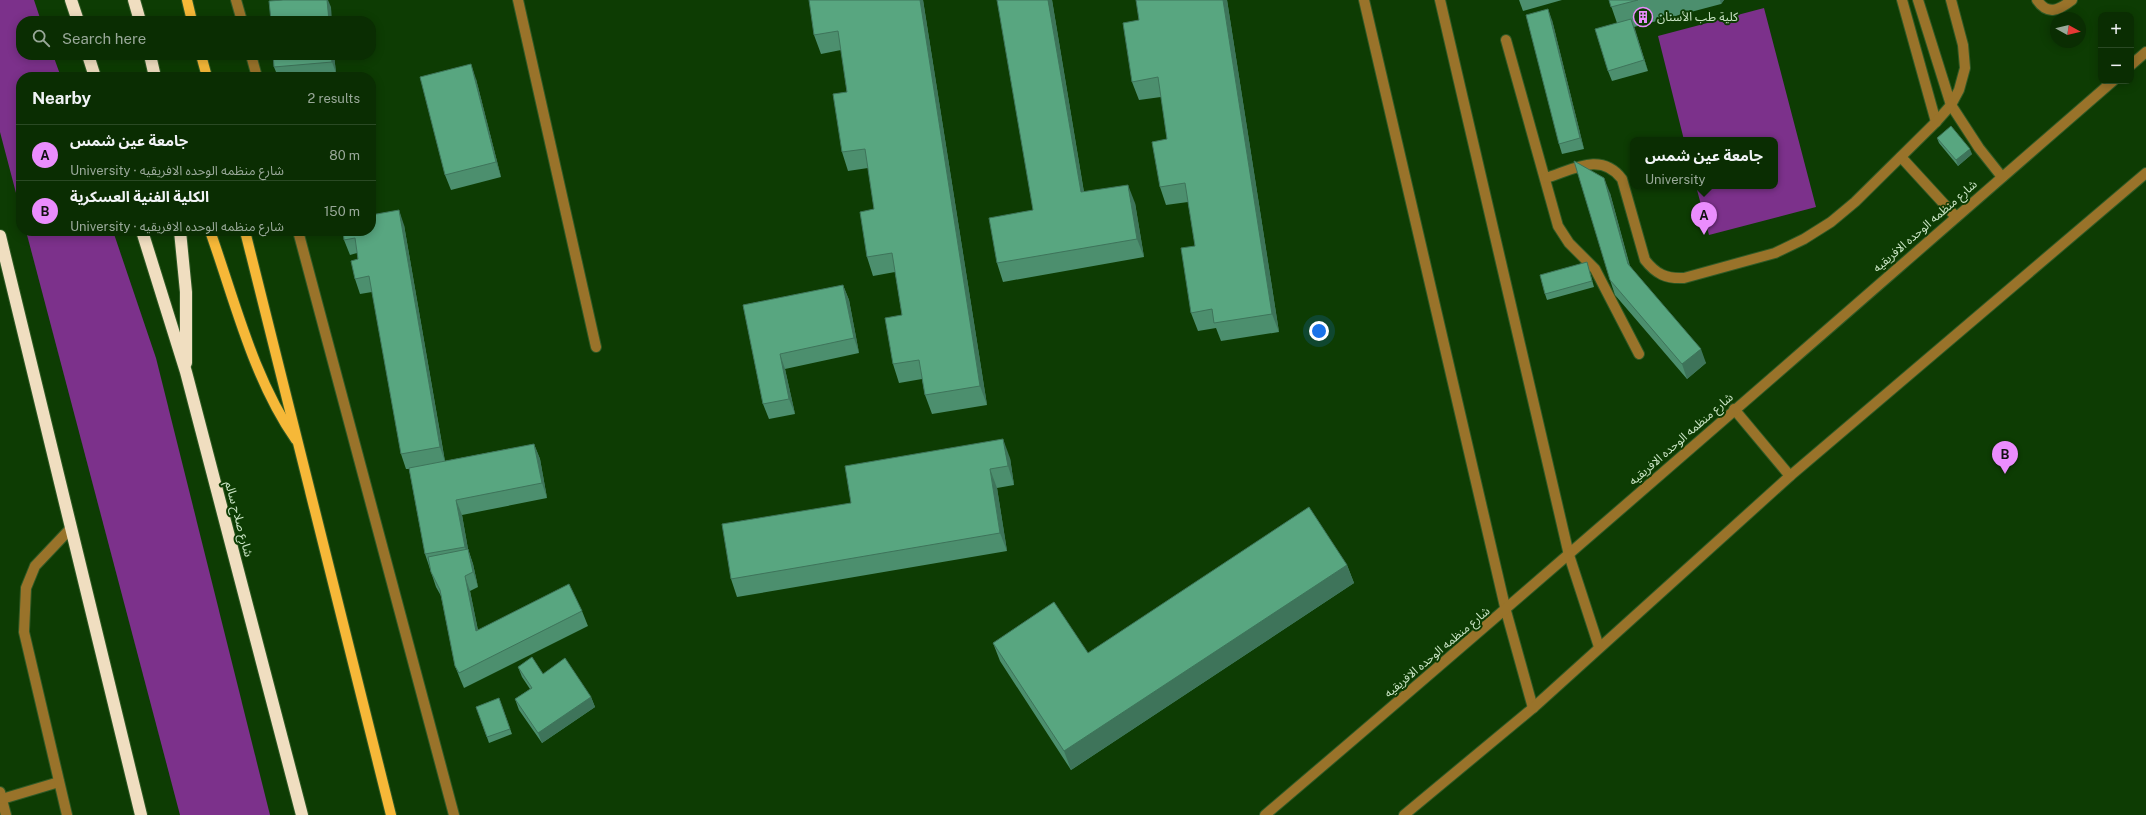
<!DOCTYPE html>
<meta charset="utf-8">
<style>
body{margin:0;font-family:"Public Sans","Noto Sans Arabic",sans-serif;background:#183911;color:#f1f3f6}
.controls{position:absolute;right:12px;top:12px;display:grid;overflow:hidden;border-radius:8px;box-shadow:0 2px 10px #0003}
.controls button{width:36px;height:36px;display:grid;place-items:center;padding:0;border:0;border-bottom:1px solid #2a4924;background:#0a2d02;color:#f1f3f6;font:20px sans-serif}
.compass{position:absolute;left:2050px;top:12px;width:36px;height:36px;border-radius:50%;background:#0a2d02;box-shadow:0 2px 10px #0003;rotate:98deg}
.you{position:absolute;left:1319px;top:331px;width:14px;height:14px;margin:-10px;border:3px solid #fff;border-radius:50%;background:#1a73e8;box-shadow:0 0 0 6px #1a73e833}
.badge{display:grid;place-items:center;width:26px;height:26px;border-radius:50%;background:#ea8dfd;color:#111;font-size:13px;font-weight:700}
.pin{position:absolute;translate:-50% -33px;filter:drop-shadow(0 1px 2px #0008)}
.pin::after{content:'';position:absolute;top:21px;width:14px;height:12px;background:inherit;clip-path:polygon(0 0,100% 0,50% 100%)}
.popup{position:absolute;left:1630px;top:137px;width:148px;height:52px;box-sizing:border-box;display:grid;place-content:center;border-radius:8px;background:#0a2d02;filter:drop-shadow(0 1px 3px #0005);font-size:13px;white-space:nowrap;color:#99a899}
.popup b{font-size:15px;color:#f1f3f6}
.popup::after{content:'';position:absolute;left:50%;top:100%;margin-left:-8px;border:8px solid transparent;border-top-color:#0a2d02}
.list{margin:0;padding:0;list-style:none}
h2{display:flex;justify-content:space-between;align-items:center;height:52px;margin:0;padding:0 16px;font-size:17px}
h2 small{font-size:13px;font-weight:400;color:#99a899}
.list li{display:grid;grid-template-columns:26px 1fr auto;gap:12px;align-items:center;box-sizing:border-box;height:56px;padding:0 16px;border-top:1px solid #2a4924}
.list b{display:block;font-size:15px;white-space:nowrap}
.list p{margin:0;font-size:13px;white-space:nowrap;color:#99a899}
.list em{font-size:13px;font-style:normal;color:#99a899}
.icon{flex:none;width:22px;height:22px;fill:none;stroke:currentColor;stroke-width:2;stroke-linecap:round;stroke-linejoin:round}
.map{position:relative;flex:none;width:2146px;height:815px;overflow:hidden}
.search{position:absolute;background:#0a2d02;box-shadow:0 2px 10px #0003;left:16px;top:16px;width:360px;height:44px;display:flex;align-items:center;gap:10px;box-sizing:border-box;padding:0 14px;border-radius:16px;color:#99a899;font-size:15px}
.panel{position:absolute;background:#0a2d02;box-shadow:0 2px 10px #0003;left:16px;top:72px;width:360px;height:164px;border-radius:16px}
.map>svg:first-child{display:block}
.green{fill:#7c318b}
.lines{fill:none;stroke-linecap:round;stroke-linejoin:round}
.minor-casing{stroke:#2f5a26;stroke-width:12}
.major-casing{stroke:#2f5a26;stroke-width:12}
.highway-casing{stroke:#2f5a26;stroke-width:14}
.minor{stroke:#99732a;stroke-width:10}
.major{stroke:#f6b838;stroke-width:10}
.highway{stroke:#f0dec0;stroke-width:12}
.wall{fill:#4c8f6e}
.shaded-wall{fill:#3e745a}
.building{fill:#58a680;stroke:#3e745a}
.labels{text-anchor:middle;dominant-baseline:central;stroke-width:4;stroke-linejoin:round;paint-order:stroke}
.poi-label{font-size:12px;fill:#cbe5c6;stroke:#0d3c03;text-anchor:start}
.street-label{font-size:12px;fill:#cbe5c6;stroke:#0d3c03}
</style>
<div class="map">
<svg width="2146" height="815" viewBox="0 0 2146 815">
<rect width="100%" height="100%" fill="#0d3c03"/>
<g class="green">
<polygon points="0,0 34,0 41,21 21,21 21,55 53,55 61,77 21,77 21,212 0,132"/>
<polygon points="1764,8 1816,207 1709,235 1696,186 1775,186 1775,140 1684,140 1658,36"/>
<polygon points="26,231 113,231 156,358 270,815 180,815"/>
</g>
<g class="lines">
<defs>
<g id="minor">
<polyline points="236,0 242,21"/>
<polyline points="518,0 596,347"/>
<polyline points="1364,0 1506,611 1533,708"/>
<polyline points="1440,0 1569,555 1599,647"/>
<polyline points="1902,0 1936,122"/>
<polyline points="1918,0 1951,105 1979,148 2002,177"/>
<path d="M2037 0C2048 16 2059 10 2072 0"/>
<polyline points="1506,40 1558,226 1569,243 1595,269 1639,354"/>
<polyline points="251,55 257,77"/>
<polyline points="2131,65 2146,52"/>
<polyline points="1901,157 1956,217"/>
<path d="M1546 178C1572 170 1601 151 1622 179L1645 260C1656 274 1666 279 1684 278L1775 253 1804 239 1831 222 1855 202 1936 122 1951 105 1959 90 1965 68 1963 45 1951 0"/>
<polyline points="298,231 454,815"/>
<polyline points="1734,409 1790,476"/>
<polyline points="0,792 6,815"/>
<polyline points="2,799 59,782"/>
<polyline points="67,815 24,632 26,588 35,566 71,528"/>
<path d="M1265 815C1550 573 1831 326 2113 81"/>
<polyline points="1404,815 1533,708 1790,476 2146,173"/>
</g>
<g id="major">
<polyline points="187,0 192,21"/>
<polyline points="201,55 207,77"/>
<path d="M210 231C235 301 253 378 296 440"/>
<polyline points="245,231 391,815"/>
</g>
<g id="highway">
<polyline points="71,0 78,21"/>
<polyline points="134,0 140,21"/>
<polyline points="88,55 95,77"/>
<polyline points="150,55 155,77"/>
<polyline points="142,231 186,372 302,815"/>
<polyline points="180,231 186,292 186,363"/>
<polyline points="0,236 141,815"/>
</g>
</defs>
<use href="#minor" class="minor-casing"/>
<use href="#major" class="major-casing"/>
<use href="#highway" class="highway-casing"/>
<use href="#minor" class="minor"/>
<use href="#major" class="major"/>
<use href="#highway" class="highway"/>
</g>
<g class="wall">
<polygon points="923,0 987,405 932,414 925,395 922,379 899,383 893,364 902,315 895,272 873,276 867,257 874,209 868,168 848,171 842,152 847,92 841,50 821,54 814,35"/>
<polygon points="1052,0 1084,192 1135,203 1144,257 1003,282 997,263 1033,210"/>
<polygon points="1227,0 1279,332 1221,341 1216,328 1198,331 1191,313 1195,246 1188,202 1166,205 1160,187 1167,139 1161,97 1139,100 1132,82 1139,20"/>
<polygon points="1519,0 1562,0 1523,11"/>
<polygon points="1609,0 1724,0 1721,4 1634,27 1648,71 1612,81 1608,71 1617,23"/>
<polygon points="1552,20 1584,149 1562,154 1559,144"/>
<polygon points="334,55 336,73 278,77 274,67"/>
<polygon points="476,79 501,177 451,190 445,175"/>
<polygon points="1937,138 1972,154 1958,166 1939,143"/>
<polygon points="1610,193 1630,266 1706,363 1687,379 1615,295 1610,280"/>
<polygon points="404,225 445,461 534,444 540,459 547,498 462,515 468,549 473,564 478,587 470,591 478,630 582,611 588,626 464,688 461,681 455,666 441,596 436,587 425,554 409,469 406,469 401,454 372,292 360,294 355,279 358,259 357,253 350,255 344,240"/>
<polygon points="1587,262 1594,287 1547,300 1545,294"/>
<polygon points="843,285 849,300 859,353 785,369 795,414 769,419 763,404 743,305"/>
<polygon points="1010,458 1014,485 997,488 1007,551 737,597 731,579"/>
<polygon points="1347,565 1354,583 1071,770 1000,661 993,643 1088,653"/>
<polygon points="518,667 543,674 591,697 595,707 542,743 519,710 515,699 530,689 522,677"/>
<polygon points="499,698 512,734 489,743 476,707"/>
</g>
<g class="shaded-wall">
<polygon points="327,0 328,0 331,7 332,21 329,21"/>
<polygon points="920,0 923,0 987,405 980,386"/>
<polygon points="1048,0 1052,0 1087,211 1081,192"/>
<polygon points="1223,0 1227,0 1279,332 1272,314"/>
<polygon points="1720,0 1724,0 1721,4"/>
<polygon points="1548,9 1552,20 1584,149 1580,138"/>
<polygon points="1631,19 1635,29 1648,71 1644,60"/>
<polygon points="331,55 334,55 336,73 332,62"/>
<polygon points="471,64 476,79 501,177 496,162"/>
<polygon points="1970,149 1972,154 1958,166 1956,160"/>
<polygon points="1604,178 1610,193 1633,279 1628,264"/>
<polygon points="1128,185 1135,203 1144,257 1137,239"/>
<polygon points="399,210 404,225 445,462 440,447"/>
<polygon points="843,285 849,300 859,353 854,338"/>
<polygon points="1701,349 1706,363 1687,379 1682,364"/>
<polygon points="780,354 785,369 795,414 789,399"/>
<polygon points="1003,439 1010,458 1014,485 1008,466"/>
<polygon points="534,444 540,459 547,498 542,483"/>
<polygon points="990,469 997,488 1007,551 1000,533"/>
<polygon points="456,500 462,515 468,549 473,564 478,587 465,547"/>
<polygon points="1347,565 1354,583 1071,770 1064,751"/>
<polygon points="465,576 470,591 481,646 476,631"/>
<polygon points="591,697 595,707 542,743 538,733"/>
</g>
<g class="building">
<polygon points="283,0 327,0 329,21 271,21 269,1"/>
<polygon points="809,0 920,0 980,386 925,395 919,360 893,364 885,318 902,315 892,253 867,257 860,212 874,209 865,149 842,152 833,94 847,92 838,31 814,35"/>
<polygon points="997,0 1048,0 1081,192 1128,185 1137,239 997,263 989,218 1033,210"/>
<polygon points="1136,0 1223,0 1272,314 1214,323 1212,309 1191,313 1181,248 1195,246 1185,183 1160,187 1152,142 1167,139 1158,77 1132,82 1123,23 1139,20"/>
<polygon points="1609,0 1638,0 1611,7"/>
<polygon points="1548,9 1580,138 1559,144 1526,15"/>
<polygon points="1631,19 1644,60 1608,71 1595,29"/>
<polygon points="273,55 331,55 332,62 274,67"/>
<polygon points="471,64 496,162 445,175 420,77"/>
<polygon points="1951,126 1970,149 1956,160 1937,138"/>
<polygon points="1574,161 1604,178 1628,264 1701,349 1682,364 1610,280"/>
<polygon points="399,210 440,447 401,454 369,276 355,279 351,261 358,259 355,238 344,240 343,231 371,231 371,215"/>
<polygon points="1587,262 1592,281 1545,294 1540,275"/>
<polygon points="843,285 854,338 780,354 789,399 763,404 743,305"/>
<polygon points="1003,439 1008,466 990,469 1000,533 731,579 722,524 851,503 845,466"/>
<polygon points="534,444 542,483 456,500 465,547 425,554 409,468"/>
<polygon points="1309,507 1347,565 1064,751 993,643 1054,602 1088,653"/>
<polygon points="468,549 473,572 465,576 476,631 569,584 582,611 459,673 455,666 440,590 431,572 428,557"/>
<polygon points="532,657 543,674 565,658 591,697 538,733 515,699 532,688 518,667"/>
<polygon points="499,698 510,729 487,737 476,707"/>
</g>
<defs>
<symbol id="building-ring" viewBox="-11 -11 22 22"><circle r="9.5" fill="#0d3c03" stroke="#ea8dfd" stroke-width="1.5"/><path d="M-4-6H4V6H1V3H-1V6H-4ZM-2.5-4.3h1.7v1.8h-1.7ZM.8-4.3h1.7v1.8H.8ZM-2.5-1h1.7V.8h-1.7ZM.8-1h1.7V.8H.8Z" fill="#ea8dfd"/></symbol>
</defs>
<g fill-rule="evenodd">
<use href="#building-ring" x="1632" y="6" width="22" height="22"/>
</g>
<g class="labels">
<g class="poi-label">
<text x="1657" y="17">كلية طب الأسنان</text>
</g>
<g class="street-label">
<text transform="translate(1925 226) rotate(-41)">شارع منظمه الوحده الافريقيه</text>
<text transform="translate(1681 439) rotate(-41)">شارع منظمه الوحده الافريقيه</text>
<text transform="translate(239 519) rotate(75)">شارع صلاح سالم</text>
<text transform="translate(1437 652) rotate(-40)">شارع منظمه الوحده الافريقيه</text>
</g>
</g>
</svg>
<div class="controls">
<button>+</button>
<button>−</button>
</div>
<svg class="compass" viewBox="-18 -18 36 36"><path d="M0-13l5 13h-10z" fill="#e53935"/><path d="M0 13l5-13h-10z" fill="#99a899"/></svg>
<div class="you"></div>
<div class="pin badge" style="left:1704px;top:235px">A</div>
<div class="popup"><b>جامعة عين شمس</b>University</div>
<div class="pin badge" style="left:2005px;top:474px">B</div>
<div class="search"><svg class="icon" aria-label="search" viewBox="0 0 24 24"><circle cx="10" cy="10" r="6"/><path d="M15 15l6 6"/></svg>Search here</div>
<section class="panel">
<h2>Nearby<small>2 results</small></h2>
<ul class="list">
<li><span class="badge">A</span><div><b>جامعة عين شمس</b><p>University · شارع منظمه الوحده الافريقيه</p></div><em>80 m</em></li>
<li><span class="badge">B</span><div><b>الكلية الفنية العسكرية</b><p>University · شارع منظمه الوحده الافريقيه</p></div><em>150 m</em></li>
</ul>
</section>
</div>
